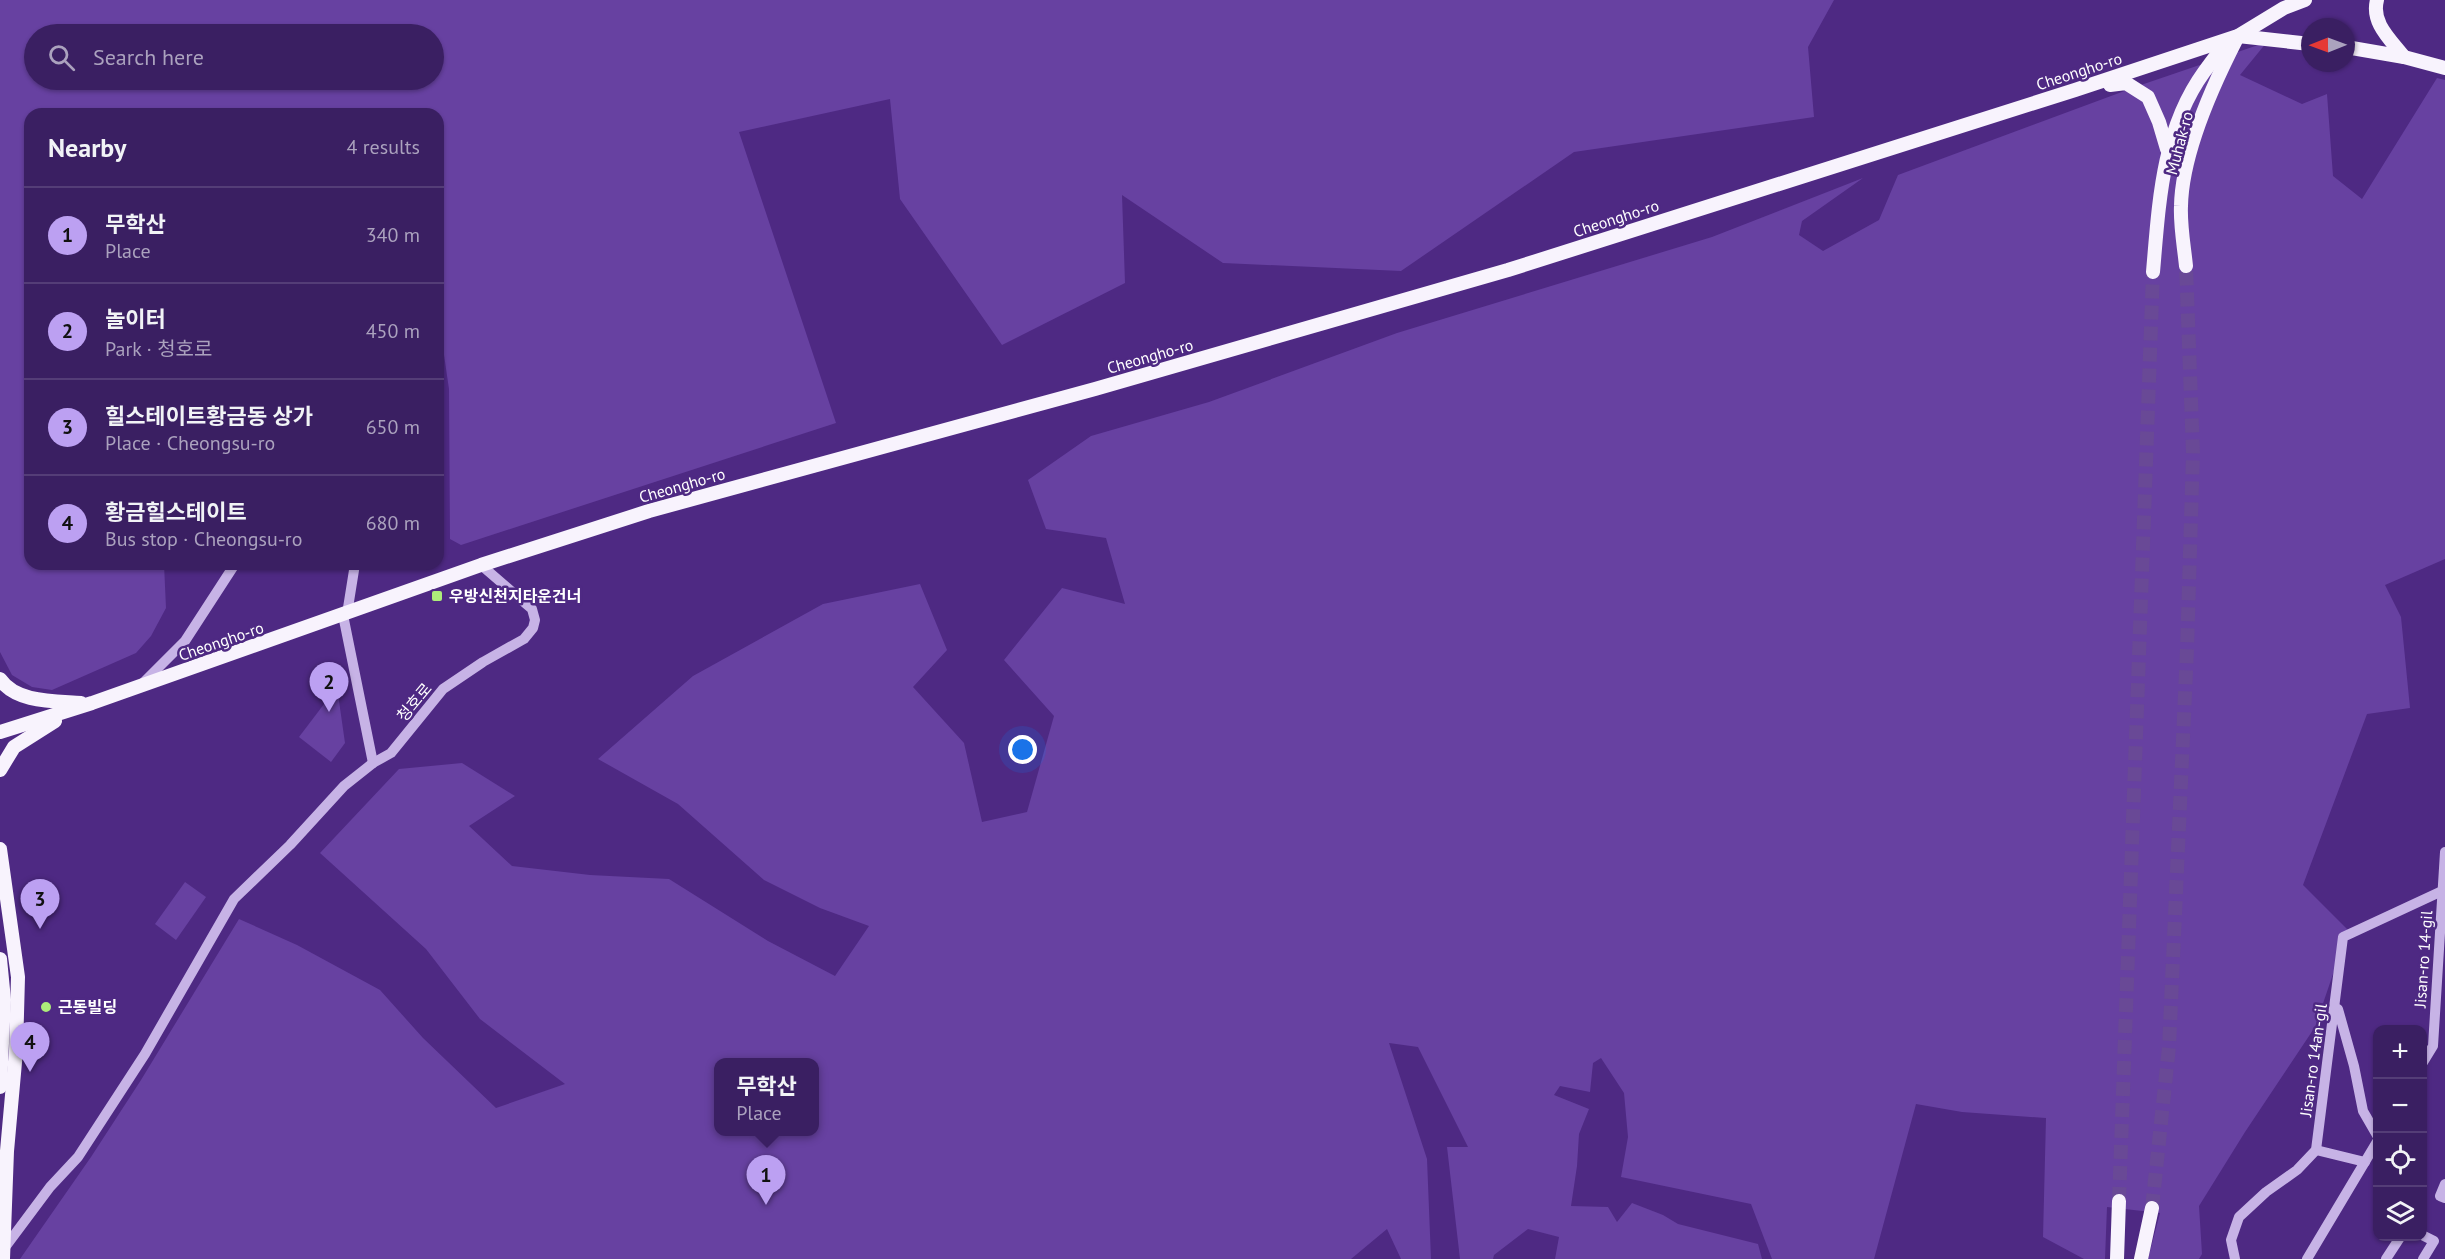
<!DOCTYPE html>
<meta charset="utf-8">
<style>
body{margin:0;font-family:"PT Sans","Noto Sans KR",sans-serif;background:#452c6b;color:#f1f3f6}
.controls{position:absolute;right:18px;bottom:18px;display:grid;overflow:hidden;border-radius:12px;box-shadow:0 2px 4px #0004}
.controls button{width:54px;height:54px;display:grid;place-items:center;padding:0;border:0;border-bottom:2px solid #543d77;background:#3a1f62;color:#f1f3f6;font:30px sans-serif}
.compass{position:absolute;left:2301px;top:18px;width:54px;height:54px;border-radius:50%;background:#3a1f62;box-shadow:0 2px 4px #0004;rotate:269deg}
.you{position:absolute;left:1023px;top:750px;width:21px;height:21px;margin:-15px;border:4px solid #fff;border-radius:50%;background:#1a73e8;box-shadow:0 0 0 9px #1a73e833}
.badge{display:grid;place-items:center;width:39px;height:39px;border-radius:50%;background:#bca0f2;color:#111;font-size:20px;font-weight:700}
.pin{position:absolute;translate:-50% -50px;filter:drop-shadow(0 2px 3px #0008)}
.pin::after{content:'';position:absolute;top:32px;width:21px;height:18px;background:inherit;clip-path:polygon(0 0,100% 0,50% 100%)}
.popup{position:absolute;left:714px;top:1058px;width:105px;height:78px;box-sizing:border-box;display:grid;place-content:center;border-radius:12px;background:#3a1f62;filter:drop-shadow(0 2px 4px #0005);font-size:20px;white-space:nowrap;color:#aba2be}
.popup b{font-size:22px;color:#f1f3f6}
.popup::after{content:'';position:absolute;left:50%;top:100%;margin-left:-12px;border:12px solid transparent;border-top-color:#3a1f62}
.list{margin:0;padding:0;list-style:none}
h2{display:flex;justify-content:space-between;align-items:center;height:78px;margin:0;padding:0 24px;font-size:26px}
h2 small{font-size:20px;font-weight:400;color:#aba2be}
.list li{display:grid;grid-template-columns:39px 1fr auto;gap:18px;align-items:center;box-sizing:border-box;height:96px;padding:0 24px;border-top:2px solid #543d77}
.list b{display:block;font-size:22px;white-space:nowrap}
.list p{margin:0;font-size:20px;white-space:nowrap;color:#aba2be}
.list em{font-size:20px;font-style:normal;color:#aba2be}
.icon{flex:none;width:33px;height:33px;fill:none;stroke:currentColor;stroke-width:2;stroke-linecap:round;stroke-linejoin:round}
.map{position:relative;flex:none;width:2445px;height:1259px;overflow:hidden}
.search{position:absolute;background:#3a1f62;box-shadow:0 2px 4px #0004;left:24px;top:24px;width:420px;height:66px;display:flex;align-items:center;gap:15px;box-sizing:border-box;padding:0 21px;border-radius:33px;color:#aba2be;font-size:22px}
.panel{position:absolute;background:#3a1f62;box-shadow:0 2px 4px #0004;left:24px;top:108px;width:420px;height:462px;border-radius:18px}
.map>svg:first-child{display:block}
.green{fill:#6741a1;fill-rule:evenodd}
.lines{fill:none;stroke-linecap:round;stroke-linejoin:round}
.major-tunnel{stroke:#694996;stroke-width:14;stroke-dasharray:14 7;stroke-linecap:butt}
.minor{stroke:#c7b3e6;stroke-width:10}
.major{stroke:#f8f3fd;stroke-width:14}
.poi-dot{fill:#aded7a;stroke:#4e2983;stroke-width:2}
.labels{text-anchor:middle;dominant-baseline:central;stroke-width:5;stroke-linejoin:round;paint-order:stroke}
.street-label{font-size:16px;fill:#fff;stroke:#4e2983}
.poi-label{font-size:16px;font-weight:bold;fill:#fff;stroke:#4e2983;text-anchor:start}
</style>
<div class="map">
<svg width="2445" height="1259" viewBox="0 0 2445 1259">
<rect width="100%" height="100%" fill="#4e2983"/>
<g class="green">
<path d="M0 0H1834L1808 47 1814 117 1574 152 1401 271 1223 263 1122 195 1125 283 1002 345 900 199 890 99 739 132 836 423 461 545 450 539 449 389 438 314V114H30V564H164L166 608 151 636 136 653 52 690 32 687 12 675 0 652ZM34 34H434V80H34Z"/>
<path d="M2267 42 2240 75 2302 104 2327 94 2333 176 2362 199 2437 78 2445 80V559L2385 585 2401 617 2410 708 2367 714 2303 885 2348 930 2315 1027 2245 1132 2199 1206 2202 1254 2199 1259H2148L2160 1213 2107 1207 2105 1259H2084L2043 1237 2046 1118 1962 1112 1916 1104 1874 1259H1772L1751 1204 1621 1177 1628 1137 1624 1093 1601 1058 1593 1063 1590 1092 1560 1086 1554 1095 1589 1109 1579 1134 1577 1166 1571 1206 1608 1207 1617 1222 1632 1203 1663 1215 1678 1224 1758 1244 1762 1259H1555L1559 1237 1528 1229 1494 1255 1493 1259H1460L1447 1147H1468L1418 1047 1389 1043 1427 1159 1431 1259H1401L1387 1229 1351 1259H20L91 1157 141 1080 239 919 297 945 380 990 423 1038 496 1108 565 1084 480 1019 426 949 320 853 399 769 462 763 515 796 469 826 512 866 590 875 669 879 768 941 835 976 869 926 820 908 764 880 678 804 598 759 693 676 823 604 920 584 947 650 913 687 964 743 982 822 1027 812 1054 716 1004 660 1062 588 1125 604 1106 538 1046 529 1028 480 1091 436 1209 402 1397 333 1712 237 1863 178 1802 221 1799 235 1823 251 1879 220 1898 175 2138 86ZM718 1062H814V1132H718Z"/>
<polygon points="337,687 345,743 331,762 299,737"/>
<polygon points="185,882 206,897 176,940 155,924"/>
</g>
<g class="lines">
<g class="major-tunnel">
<polyline points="2119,1201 2153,272"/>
<polyline points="2152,1208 2169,1047 2187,650 2193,453 2186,266"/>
</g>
<g class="minor">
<polyline points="347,614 355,564"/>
<polyline points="343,615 373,763"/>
<polyline points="142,684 185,641 235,564"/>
<polyline points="2338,1009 2354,1066 2363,1111 2378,1137"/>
<polyline points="2422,1064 2433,1046 2445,852"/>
<polyline points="2316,1150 2365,1162"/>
<polyline points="2445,1184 2440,1196 2445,1198"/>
<polyline points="2422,1235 2434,1241 2423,1259"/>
<polyline points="3,1250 50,1187 78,1157 145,1054 234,899 290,845 344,786 373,763 391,753 443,689 483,662 524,639 533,628 535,620 532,609 481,565"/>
<polyline points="2235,1259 2231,1240 2239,1217 2266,1192 2297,1170 2316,1150 2343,937 2442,891"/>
<polyline points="2307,1259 2378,1140"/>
<polyline points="2386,1259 2401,1236"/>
</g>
<g class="major">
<path d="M2377 0C2371 23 2390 39 2404 57"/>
<polyline points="2238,36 2310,44"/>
<polyline points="2346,47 2404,57 2445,68"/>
<polyline points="2110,85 2126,83 2148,97 2159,122 2167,149"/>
<path d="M2186 266C2184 246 2180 225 2181 206 2182 153 2212 87 2236 40"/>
<path d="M2153 272C2159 203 2162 130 2204 72 2213 60 2220 49 2231 40"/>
<path d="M0 679C16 703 55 701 81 703"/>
<polyline points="0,732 92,703 481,565 649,511 1095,389 1508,270 2075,90 2238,36 2284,8 2305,0"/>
<polyline points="0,770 14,747 55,721"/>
<polyline points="0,849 18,977 16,1051 7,1151 3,1259"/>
<polyline points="0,959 4,1000 0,1087"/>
<polyline points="2117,1259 2119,1201"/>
<polyline points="2141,1259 2152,1208"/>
</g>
</g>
<g class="poi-dot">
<rect x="431" y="590" width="12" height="12" rx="3"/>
<circle cx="46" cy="1007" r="6"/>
</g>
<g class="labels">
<g class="street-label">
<text transform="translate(2079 71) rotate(-18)">Cheongho-ro</text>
<text transform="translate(2179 143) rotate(-75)">Muhak-ro</text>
<text transform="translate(1616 218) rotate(-18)">Cheongho-ro</text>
<text transform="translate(1150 356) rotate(-16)">Cheongho-ro</text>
<text transform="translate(682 485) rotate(-16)">Cheongho-ro</text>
<text transform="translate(221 641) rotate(-19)">Cheongho-ro</text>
<text transform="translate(414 702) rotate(-50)">청호로</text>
<text transform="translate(2423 959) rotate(-86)">Jisan-ro 14-gil</text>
<text transform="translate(2313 1060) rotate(-82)">Jisan-ro 14an-gil</text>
</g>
<g class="poi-label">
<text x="449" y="596">우방신천지타운건너</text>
<text x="58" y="1007">근동빌딩</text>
</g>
</g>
</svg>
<div class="controls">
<button>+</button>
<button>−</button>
<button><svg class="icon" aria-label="locate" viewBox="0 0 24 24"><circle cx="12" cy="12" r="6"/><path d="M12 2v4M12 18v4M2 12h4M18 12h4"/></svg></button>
<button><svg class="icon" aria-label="layers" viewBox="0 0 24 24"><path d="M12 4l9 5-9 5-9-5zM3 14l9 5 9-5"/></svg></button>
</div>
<svg class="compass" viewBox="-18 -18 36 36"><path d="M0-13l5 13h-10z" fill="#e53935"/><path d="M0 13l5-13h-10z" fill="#aba2be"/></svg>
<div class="you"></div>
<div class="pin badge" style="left:766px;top:1205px">1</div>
<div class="popup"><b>무학산</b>Place</div>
<div class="pin badge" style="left:329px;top:712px">2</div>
<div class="pin badge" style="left:40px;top:929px">3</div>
<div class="pin badge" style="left:30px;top:1072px">4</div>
<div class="search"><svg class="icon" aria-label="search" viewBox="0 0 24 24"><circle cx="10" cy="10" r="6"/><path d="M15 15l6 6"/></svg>Search here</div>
<section class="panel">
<h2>Nearby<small>4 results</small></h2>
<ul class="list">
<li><span class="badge">1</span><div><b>무학산</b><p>Place</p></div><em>340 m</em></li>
<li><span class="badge">2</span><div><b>놀이터</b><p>Park · 청호로</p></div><em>450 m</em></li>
<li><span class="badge">3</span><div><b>힐스테이트황금동 상가</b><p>Place · Cheongsu-ro</p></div><em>650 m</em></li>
<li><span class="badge">4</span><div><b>황금힐스테이트</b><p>Bus stop · Cheongsu-ro</p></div><em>680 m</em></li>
</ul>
</section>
</div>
